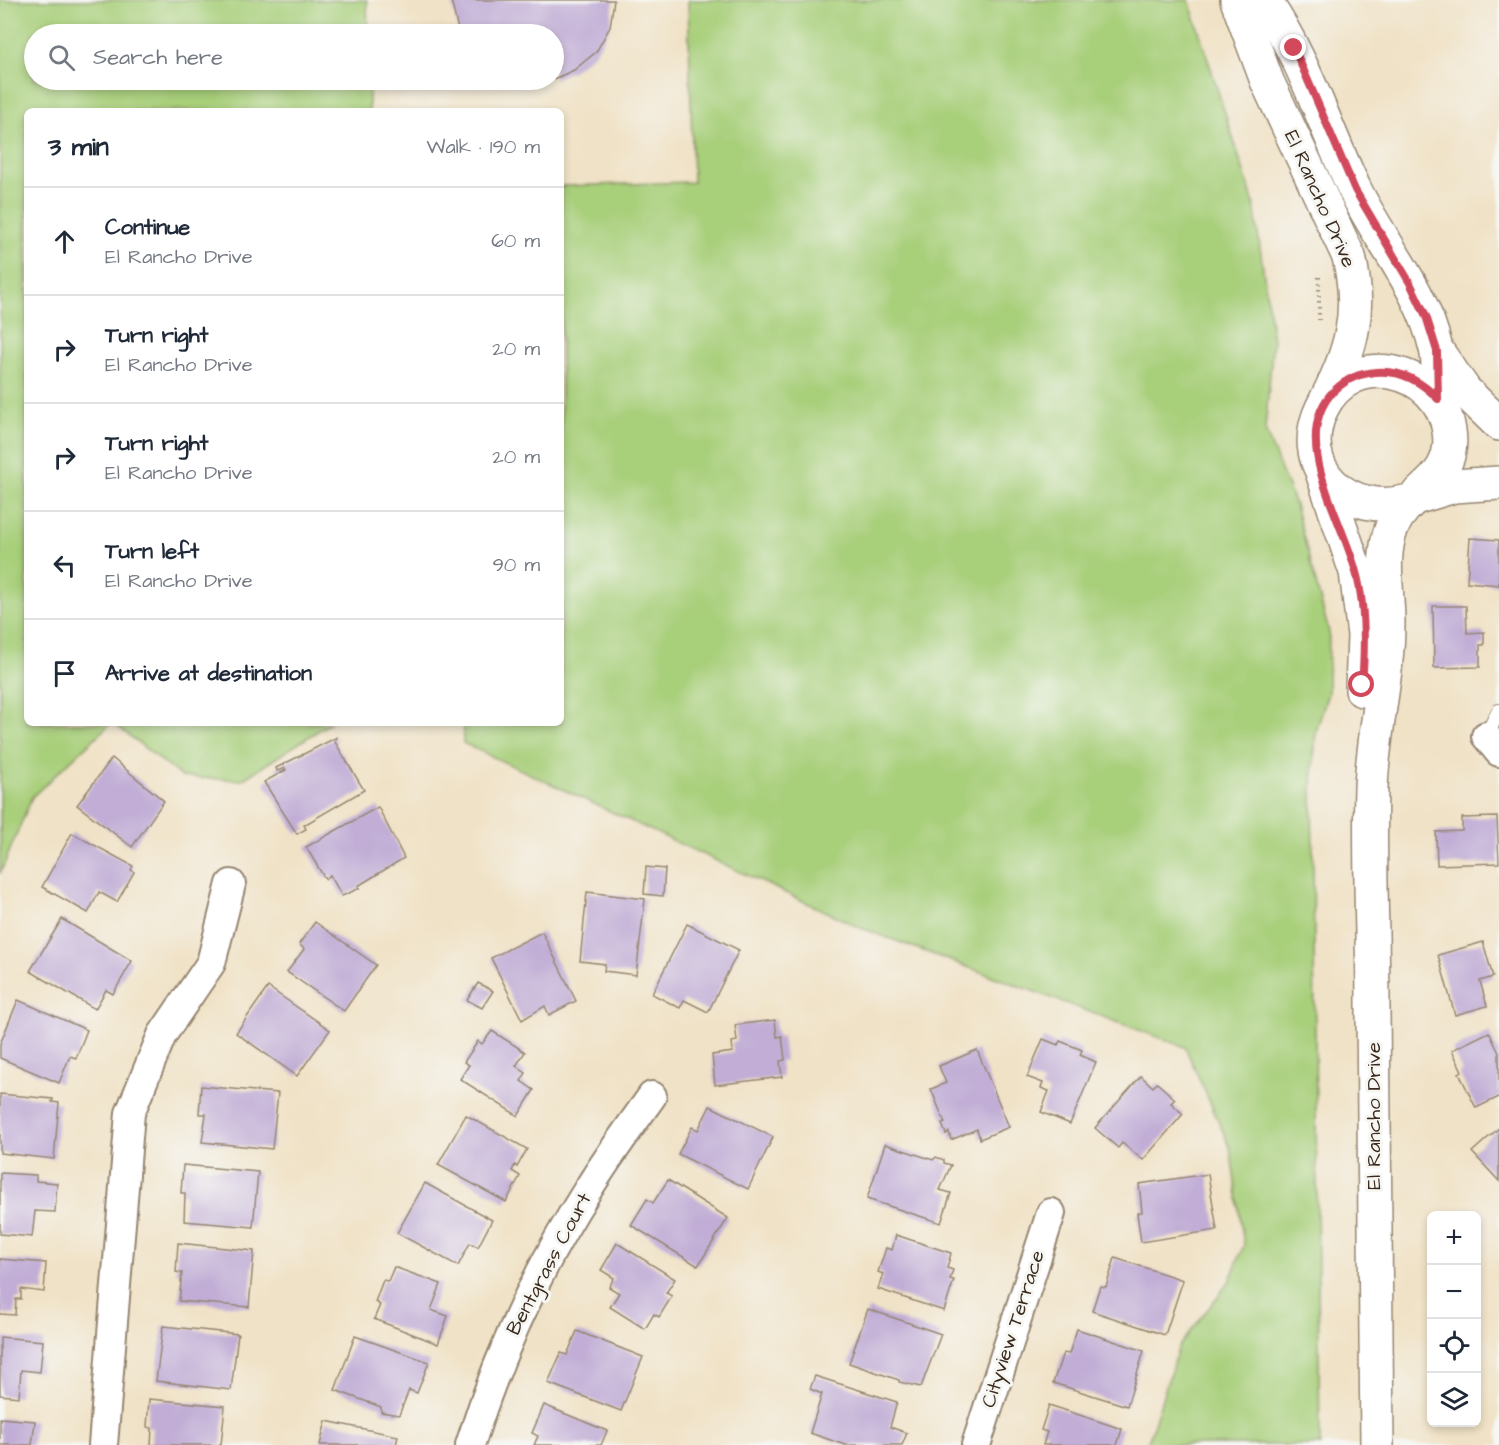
<!DOCTYPE html>
<meta charset="utf-8">
<style>
body{margin:0;font-family:"Architects Daughter",sans-serif;background:#f2f2f3;color:#1f2937}
.controls{position:absolute;right:18px;bottom:18px;display:grid;overflow:hidden;border-radius:9px;box-shadow:0 3px 9px #0003}
.controls button{width:54px;height:54px;display:grid;place-items:center;padding:0;border:0;border-bottom:2px solid #e0e1e3;background:#fff;color:#1f2937;font:30px sans-serif}
.stop{position:absolute;width:18px;height:18px;margin:-14px;border:4px solid #d1495b;border-radius:50%;background:#fff}
.stop.end{background:#d1495b;border-color:#fff;box-shadow:0 2px 6px #0008}
.list{margin:0;padding:0;list-style:none}
h2{display:flex;justify-content:space-between;align-items:center;height:78px;margin:0;padding:0 24px;font-size:26px}
h2 small{font-size:20px;font-weight:400;color:#747a83}
.list li{display:grid;grid-template-columns:39px 1fr auto;gap:18px;align-items:center;box-sizing:border-box;height:108px;padding:0 24px;border-top:2px solid #e0e1e3}
.list b{display:block;font-size:22px;white-space:nowrap}
.list p{margin:0;font-size:20px;white-space:nowrap;color:#747a83}
.list em{font-size:20px;font-style:normal;color:#747a83}
.icon{flex:none;width:33px;height:33px;fill:none;stroke:currentColor;stroke-width:2;stroke-linecap:round;stroke-linejoin:round}
.map{position:relative;flex:none;width:1499px;height:1445px;overflow:hidden}
.search{position:absolute;background:#fff;box-shadow:0 3px 9px #0003;left:24px;top:24px;width:540px;height:66px;display:flex;align-items:center;gap:15px;box-sizing:border-box;padding:0 21px;border-radius:33px;color:#747a83;font-size:22px}
.panel{position:absolute;background:#fff;box-shadow:0 3px 9px #0003;left:24px;top:108px;width:540px;height:618px;border-radius:9px}
.map>svg:first-child{display:block}
.green{fill:#a8cf7a;stroke:#727c4c;stroke-width:1.5}
.building{fill:#c1add6}
.lines{fill:none;stroke-linecap:round;stroke-linejoin:round}
.lane-casing{stroke:#968672;stroke-width:16}
.street-casing{stroke:#968672;stroke-width:32}
.secondary-casing{stroke:#968672;stroke-width:36}
.path{stroke:#968672;stroke-width:4;stroke-dasharray:1.5 4.5;stroke-linecap:butt}
.lane{stroke:#fff;stroke-width:14}
.street{stroke:#fff;stroke-width:28}
.secondary{stroke:#fff;stroke-width:33}
.route{stroke:#d1495b;stroke-width:8}
.labels{text-anchor:middle;dominant-baseline:central;stroke-width:6;stroke-linejoin:round;paint-order:stroke}
.street-label{font-size:20px;fill:#3b2a1e;stroke:#f6f6f2}
</style>
<div class="map">
<svg width="1499" height="1445" viewBox="0 0 1499 1445">
<rect width="100%" height="100%" fill="#f6f6f2"/>
<filter id="ink" filterUnits="userSpaceOnUse"><feTurbulence type="fractalNoise" baseFrequency=".0167" numOctaves="2"/><feDisplacementMap in="SourceGraphic" scale="12" xChannelSelector="R" yChannelSelector="G"/><feConvolveMatrix kernelMatrix="1 2 1 2 8 2 1 2 1" color-interpolation-filters="sRGB"/></filter>
<filter id="wash" filterUnits="userSpaceOnUse"><feTurbulence type="fractalNoise" baseFrequency=".008" numOctaves="4" result="noise"/><feDisplacementMap in="SourceGraphic" scale="24" xChannelSelector="R" yChannelSelector="G"/><feGaussianBlur stdDeviation="1.35" result="paint"/><feColorMatrix in="noise" values="0 0 0 0 0 0 0 0 0 0 0 0 0 0 0 0 0 1.4 0 .05"/><feComposite in="paint" operator="in"/></filter>
<g filter="url(#wash)">
<rect width="100%" height="100%" fill="#f0e2c6"/>
<g class="green">
<polygon points="0,0 367,0 368,34 34,34 34,80 369,80 369,111 27,111 27,723 111,723 32,797 0,874"/>
<polygon points="688,0 1189,0 1254,204 1273,341 1265,430 1295,505 1329,632 1328,693 1316,732 1312,782 1320,1445 1147,1445 1179,1346 1229,1282 1244,1245 1230,1147 1185,1047 861,928 463,743 464,723 561,723 561,186 693,182"/>
<polygon points="113,723 330,723 242,780 182,777"/>
</g>
<g id="blocks">
<g class="building">
<polygon points="451,0 614,0 610,27 596,52 574,70 554,79 554,34 459,34"/>
<polygon points="1470,538 1499,540 1499,585 1467,582"/>
<polygon points="1433,606 1466,606 1467,633 1484,632 1484,645 1480,645 1480,667 1434,668"/>
<polygon points="337,737 335,742 364,790 304,825 306,829 297,834 264,782 286,770 285,768 277,771 276,768"/>
<polygon points="112,758 164,801 132,847 77,805"/>
<polygon points="378,807 404,858 358,886 360,888 342,896 330,875 325,879 306,847"/>
<polygon points="1497,817 1499,863 1437,865 1436,832 1462,831 1462,818"/>
<polygon points="72,833 133,866 131,870 134,872 117,902 99,892 88,913 42,887"/>
<polygon points="646,867 665,869 663,896 644,894"/>
<polygon points="587,892 645,899 636,975 604,971 605,964 580,961"/>
<polygon points="62,919 132,961 113,994 106,990 95,1009 30,971"/>
<polygon points="315,922 376,965 344,1011 287,972 304,949 299,944"/>
<polygon points="687,924 739,950 708,1012 684,1000 680,1008 652,994"/>
<polygon points="542,932 576,1001 549,1015 545,1006 522,1020 491,958"/>
<polygon points="1483,942 1493,977 1480,981 1487,1006 1455,1015 1438,955"/>
<polygon points="478,983 493,991 482,1008 467,1000"/>
<polygon points="268,987 330,1030 297,1076 236,1033"/>
<polygon points="18,1000 87,1030 76,1058 70,1056 59,1083 0,1058 0,1044"/>
<polygon points="775,1020 777,1037 782,1036 785,1060 780,1061 782,1077 715,1085 712,1055 733,1052 732,1042 737,1041 735,1025"/>
<polygon points="492,1031 525,1052 516,1066 526,1073 521,1081 534,1090 518,1116 460,1079 469,1065 464,1062 478,1041 482,1044"/>
<polygon points="1489,1032 1499,1053 1499,1097 1476,1108 1459,1073 1462,1071 1452,1050"/>
<polygon points="1043,1039 1058,1045 1060,1041 1082,1050 1080,1055 1096,1062 1070,1124 1041,1112 1049,1091 1041,1088 1043,1083 1027,1077"/>
<polygon points="977,1050 1009,1127 980,1139 977,1129 951,1140 949,1132 946,1134 942,1124 945,1123 931,1089 946,1083 939,1066"/>
<polygon points="1141,1076 1153,1087 1157,1083 1175,1099 1171,1103 1183,1114 1143,1160 1122,1143 1118,1148 1095,1128"/>
<polygon points="201,1086 278,1093 272,1149 202,1142 206,1114 199,1114"/>
<polygon points="0,1094 53,1099 52,1102 59,1103 54,1159 0,1153"/>
<polygon points="710,1106 773,1137 748,1189 678,1154 692,1127 698,1130"/>
<polygon points="466,1115 527,1149 517,1167 515,1165 512,1171 520,1176 506,1202 438,1165"/>
<polygon points="1499,1128 1499,1181 1472,1152"/>
<polygon points="885,1144 933,1160 936,1157 944,1160 944,1163 951,1165 940,1190 951,1193 941,1223 867,1199"/>
<polygon points="183,1165 258,1172 253,1227 184,1221 185,1193 181,1193"/>
<polygon points="0,1173 36,1175 36,1181 57,1183 55,1212 35,1211 32,1237 0,1234"/>
<polygon points="1208,1174 1217,1230 1141,1242 1137,1213 1142,1212 1139,1184"/>
<polygon points="668,1180 728,1218 698,1266 631,1225 647,1199 653,1203"/>
<polygon points="425,1183 492,1220 478,1247 470,1243 458,1266 397,1233"/>
<polygon points="896,1235 951,1253 947,1268 953,1270 950,1279 954,1280 944,1311 878,1289 883,1274 878,1272 886,1248 892,1250"/>
<polygon points="178,1243 254,1251 249,1307 179,1301 182,1273 176,1272"/>
<polygon points="617,1243 675,1279 666,1293 672,1296 659,1317 654,1314 645,1329 610,1307 619,1293 609,1287 614,1278 601,1270"/>
<polygon points="1115,1258 1183,1280 1165,1335 1092,1311 1100,1286 1106,1287"/>
<polygon points="0,1259 46,1263 44,1292 21,1289 21,1299 16,1299 15,1315 0,1314"/>
<polygon points="394,1267 441,1284 431,1310 448,1316 438,1344 374,1319 380,1305 375,1302 383,1280 388,1281"/>
<polygon points="868,1309 941,1334 921,1387 899,1382 899,1380 849,1363"/>
<polygon points="163,1326 238,1334 231,1390 156,1381"/>
<polygon points="1077,1329 1144,1351 1127,1406 1053,1383 1063,1353 1069,1354"/>
<polygon points="577,1331 643,1357 621,1411 548,1383 561,1353 567,1355"/>
<polygon points="355,1336 429,1362 417,1393 409,1390 399,1415 381,1412 381,1407 335,1390"/>
<polygon points="0,1337 43,1341 40,1372 21,1370 19,1397 0,1395"/>
<polygon points="815,1376 897,1402 890,1427 907,1433 902,1445 845,1445 810,1433 822,1394 810,1389"/>
<polygon points="149,1399 225,1406 221,1445 151,1445 152,1428 147,1427"/>
<polygon points="544,1405 607,1431 601,1445 534,1445 538,1436 532,1433"/>
<polygon points="1049,1405 1122,1429 1117,1445 1043,1445 1047,1432 1041,1430"/>
<polygon points="0,1418 35,1421 32,1445 0,1445"/>
<polygon points="326,1421 398,1436 396,1445 320,1445"/>
</g>
</g>
</g>
<g filter="url(#ink)">
<use href="#blocks" fill-opacity="0" stroke="#968672" stroke-width="1.5"/>
<g class="lines">
<defs>
<polyline id="lane" points="1486,736 1499,711"/>
<g id="street">
<polyline points="1486,736 1499,752"/>
<polyline points="103,1445 130,1113 162,1035 211,963 231,884"/>
<path d="M470 1445C498 1356 537 1270 587 1191 607 1158 630 1127 652 1096"/>
<polyline points="976,1445 1051,1213"/>
</g>
<g id="secondary">
<path d="M1237 0 1267 81 1349 257C1362 311 1352 349 1327 398"/>
<path d="M1264 0C1305 59 1324 126 1355 190 1381 243 1423 290 1436 349 1440 364 1437 383 1438 399"/>
<polyline points="1437,351 1465,391 1499,424"/>
<polyline points="1323,475 1356,572 1364,635 1362,690"/>
<polyline points="1418,497 1454,486 1499,483"/>
<path d="M1377 1445C1376 1300 1374 1154 1373 1009 1373 936 1369 861 1371 788 1373 732 1388 678 1388 623 1388 591 1380 557 1392 527 1408 489 1457 482 1449 431 1440 367 1351 347 1322 408 1293 469 1349 518 1409 501"/>
</g>
</defs>
<use href="#lane" class="lane-casing"/>
<use href="#street" class="street-casing"/>
<use href="#secondary" class="secondary-casing"/>
<polyline class="path" points="1319,277 1319,320"/>
<use href="#lane" class="lane"/>
<use href="#street" class="street"/>
<use href="#secondary" class="secondary"/>
</g>
</g>
<g class="lines" filter="url(#ink)">
<path class="route" d="M1294 48 1355 190 1410 283 1426 316 1437 351 1438 399C1419 379 1397 368 1369 373 1354 375 1340 384 1330 395 1291 443 1343 520 1356 572 1366 608 1365 648 1362 685"/>
</g>
<g class="labels">
<g class="street-label">
<text transform="translate(1320 199) rotate(66)">El Rancho Drive</text>
<text transform="translate(1374 1116) rotate(-90)">El Rancho Drive</text>
<text transform="translate(549 1264) rotate(-62)">Bentgrass Court</text>
<text transform="translate(1013 1329) rotate(-72)">Cityview Terrace</text>
</g>
</g>
</svg>
<div class="controls">
<button>+</button>
<button>−</button>
<button><svg class="icon" aria-label="locate" viewBox="0 0 24 24"><circle cx="12" cy="12" r="6"/><path d="M12 2v4M12 18v4M2 12h4M18 12h4"/></svg></button>
<button><svg class="icon" aria-label="layers" viewBox="0 0 24 24"><path d="M12 4l9 5-9 5-9-5zM3 14l9 5 9-5"/></svg></button>
</div>
<div class="stop" style="left:1362px;top:685px"></div>
<div class="stop end" style="left:1294px;top:48px"></div>
<div class="search"><svg class="icon" aria-label="search" viewBox="0 0 24 24"><circle cx="10" cy="10" r="6"/><path d="M15 15l6 6"/></svg>Search here</div>
<section class="panel">
<h2>3 min<small>Walk · 190 m</small></h2>
<ul class="list">
<li><svg class="icon" aria-label="ahead" viewBox="0 0 24 24"><path d="M12 20V5M6 11l6-6 6 6"/></svg><div><b>Continue</b><p>El Rancho Drive</p></div><em>60 m</em></li>
<li><svg class="icon" aria-label="right" viewBox="0 0 24 24"><path d="M7 20v-9h11M14 6l5 5-5 5"/></svg><div><b>Turn right</b><p>El Rancho Drive</p></div><em>20 m</em></li>
<li><svg class="icon" aria-label="right" viewBox="0 0 24 24"><path d="M7 20v-9h11M14 6l5 5-5 5"/></svg><div><b>Turn right</b><p>El Rancho Drive</p></div><em>20 m</em></li>
<li><svg class="icon" aria-label="left" viewBox="0 0 24 24"><path d="M17 20v-9H6M10 6l-5 5 5 5"/></svg><div><b>Turn left</b><p>El Rancho Drive</p></div><em>90 m</em></li>
<li><svg class="icon" aria-label="arrive" viewBox="0 0 24 24"><path d="M6 21V4h12l-3 4 3 4H6"/></svg><div><b>Arrive at destination</b></div></li>
</ul>
</section>
</div>
